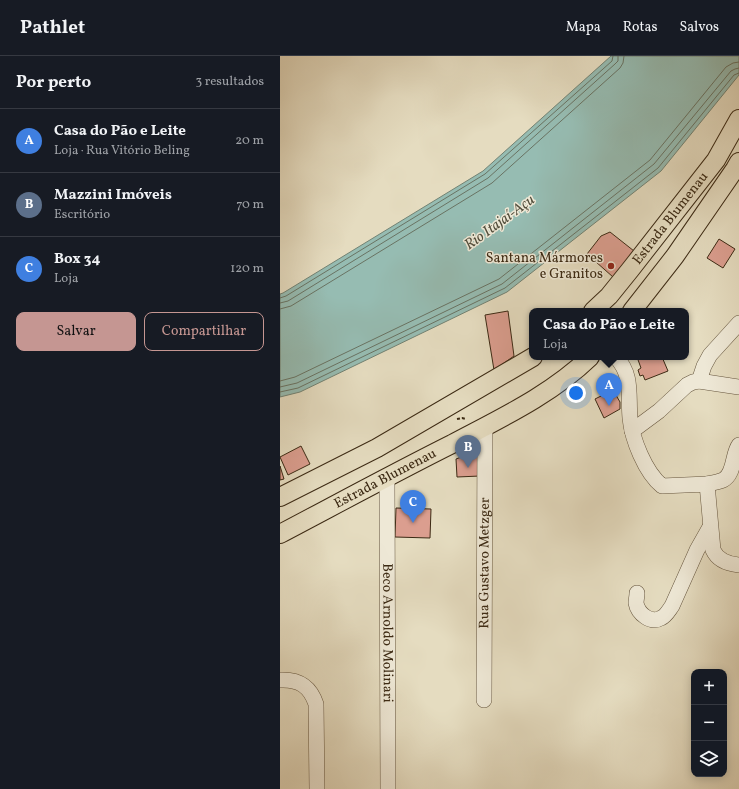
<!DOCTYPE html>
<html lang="pt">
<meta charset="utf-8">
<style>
body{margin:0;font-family:Vollkorn,serif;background:#20242c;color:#f1f3f6}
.controls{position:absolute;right:12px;bottom:12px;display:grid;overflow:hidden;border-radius:8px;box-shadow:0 2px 10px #0003}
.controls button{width:36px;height:36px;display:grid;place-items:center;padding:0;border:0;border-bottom:1px solid #363941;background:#171b24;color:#f1f3f6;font:20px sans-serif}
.you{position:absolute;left:296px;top:337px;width:14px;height:14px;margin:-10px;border:3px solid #fff;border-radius:50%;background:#1a73e8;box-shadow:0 0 0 6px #1a73e833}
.badge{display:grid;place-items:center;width:26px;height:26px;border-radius:50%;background:#c59692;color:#fff;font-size:13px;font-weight:700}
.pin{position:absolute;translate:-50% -33px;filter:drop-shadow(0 1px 2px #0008)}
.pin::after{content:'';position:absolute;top:21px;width:14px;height:12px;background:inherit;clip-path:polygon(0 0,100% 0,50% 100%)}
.popup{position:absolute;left:249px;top:252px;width:160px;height:52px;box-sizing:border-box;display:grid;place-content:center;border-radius:8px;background:#171b24;filter:drop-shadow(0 1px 3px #0005);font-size:13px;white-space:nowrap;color:#9ea1a6}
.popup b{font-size:15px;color:#f1f3f6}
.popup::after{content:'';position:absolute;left:50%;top:100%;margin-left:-8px;border:8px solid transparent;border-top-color:#171b24}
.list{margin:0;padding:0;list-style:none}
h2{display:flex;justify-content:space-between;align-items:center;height:52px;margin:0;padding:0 16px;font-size:17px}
h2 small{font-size:13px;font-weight:400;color:#9ea1a6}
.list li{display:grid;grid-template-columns:26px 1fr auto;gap:12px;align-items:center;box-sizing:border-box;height:64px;padding:0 16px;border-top:1px solid #363941}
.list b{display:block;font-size:15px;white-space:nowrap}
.list p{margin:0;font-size:13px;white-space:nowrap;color:#9ea1a6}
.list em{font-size:13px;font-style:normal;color:#9ea1a6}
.actions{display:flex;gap:8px;padding:12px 16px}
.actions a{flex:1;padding:9px 0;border:1px solid #c59692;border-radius:8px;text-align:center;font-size:14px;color:#c59692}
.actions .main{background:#c59692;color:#111}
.icon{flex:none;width:22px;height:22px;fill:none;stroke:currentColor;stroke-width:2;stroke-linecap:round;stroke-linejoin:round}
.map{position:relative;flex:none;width:459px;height:733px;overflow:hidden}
header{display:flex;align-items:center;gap:24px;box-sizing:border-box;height:56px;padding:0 20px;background:#171b24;border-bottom:1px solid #363941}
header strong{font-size:19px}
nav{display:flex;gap:22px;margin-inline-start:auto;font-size:14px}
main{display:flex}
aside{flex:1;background:#171b24}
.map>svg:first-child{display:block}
.water{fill:#96bcb2;stroke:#728273}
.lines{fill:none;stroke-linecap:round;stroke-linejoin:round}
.shore{stroke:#697363;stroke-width:1}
.building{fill:#db9e8f;stroke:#3c2a14}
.minor-casing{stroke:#66563f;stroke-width:16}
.major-casing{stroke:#3c2a14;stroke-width:20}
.path{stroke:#3c2a14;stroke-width:2;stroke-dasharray:3 2;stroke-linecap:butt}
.minor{stroke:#eee8d6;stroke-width:15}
.major{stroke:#e5dcc0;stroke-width:18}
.poi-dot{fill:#8f2418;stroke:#eee8d6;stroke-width:1.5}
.labels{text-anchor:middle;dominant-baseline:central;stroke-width:3;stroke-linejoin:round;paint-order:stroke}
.street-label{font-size:14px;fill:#3c2a14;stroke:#eee8d6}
.poi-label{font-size:14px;fill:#3c2a14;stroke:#eee8d6;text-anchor:end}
.water-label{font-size:15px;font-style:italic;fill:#524e3c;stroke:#eee8d6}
</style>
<header>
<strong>Pathlet</strong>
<nav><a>Mapa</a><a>Rotas</a><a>Salvos</a></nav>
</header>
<main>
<aside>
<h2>Por perto<small>3 resultados</small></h2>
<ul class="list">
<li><span class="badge" style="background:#3f7fe0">A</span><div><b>Casa do Pão e Leite</b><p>Loja · Rua Vitório Beling</p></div><em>20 m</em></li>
<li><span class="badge" style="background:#5c6f8a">B</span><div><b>Mazzini Imóveis</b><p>Escritório</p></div><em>70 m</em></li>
<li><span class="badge" style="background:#3f7fe0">C</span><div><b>Box 34</b><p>Loja</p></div><em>120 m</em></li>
</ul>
<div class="actions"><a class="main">Salvar</a><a>Compartilhar</a></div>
</aside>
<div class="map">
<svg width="459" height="733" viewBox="0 0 459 733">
<rect width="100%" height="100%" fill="#e5dcc0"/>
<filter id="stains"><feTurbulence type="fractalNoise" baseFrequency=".005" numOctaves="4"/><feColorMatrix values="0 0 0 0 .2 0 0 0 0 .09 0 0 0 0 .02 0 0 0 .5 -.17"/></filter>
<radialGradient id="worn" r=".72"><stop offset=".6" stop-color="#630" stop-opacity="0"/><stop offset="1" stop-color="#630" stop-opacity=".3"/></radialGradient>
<polygon class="water" points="331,0 459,0 459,19 381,115 227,236 20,336 0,341 0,238 3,237 203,115"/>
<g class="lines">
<g class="shore">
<polyline points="0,242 6,240 205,118 332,5 333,0"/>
<polyline points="0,247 8,245 208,122 335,8 338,5 338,0"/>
<polyline points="0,253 11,250 212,127 340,12 343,7 344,0"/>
<polyline points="0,325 15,321 219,223 370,104 446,11 453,7 459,6"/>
<polyline points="0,331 17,327 222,228 374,108 451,15 455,13 459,12"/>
<polyline points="0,336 18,332 225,232 378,112 454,19 459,17"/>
</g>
</g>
<g class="building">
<polygon points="330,176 354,195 333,221 307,198 321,180"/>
<polygon points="439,183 455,193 443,212 427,202"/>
<polygon points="228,255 234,300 214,314 205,259"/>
<polygon points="357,301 382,301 388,315 365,324 363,319 360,320 358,314 361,312"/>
<polygon points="333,334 340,346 340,353 324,362 315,343"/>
<polygon points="21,390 30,408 8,419 0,401"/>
<polygon points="200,394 200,420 177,421 176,403"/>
<polygon points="0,410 4,423 0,424"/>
<polygon points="116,452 151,453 150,482 115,481"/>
</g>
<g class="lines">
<defs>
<g id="minor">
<path d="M336 301C353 319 348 339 350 362 352 383 365 416 382 430L427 428 433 494C438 505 448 508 459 509"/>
<polyline points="419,325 424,310 430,299 459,267"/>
<polyline points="352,375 379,355 407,329 413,326 419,325 459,331"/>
<path id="s1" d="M107 421 108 733"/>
<path d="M427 428C432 427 439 426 443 424 455 418 452 398 459 389"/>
<path d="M357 537C357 541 356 544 356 547 358 558 371 568 381 562 386 560 389 554 392 550L417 494 430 471"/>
<path d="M0 624C19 623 30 630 36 648L37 733"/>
<path id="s2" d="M204 644 205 370"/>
</g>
<g id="major">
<path id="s3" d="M313 255 329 240 350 214 436 104 459 63"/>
<polyline points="352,255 395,200 455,113 459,106"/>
<polyline points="0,441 97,392 253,301"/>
<path id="s4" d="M0 478C57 448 114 417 172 388 219 363 271 339 310 301"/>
</g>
</defs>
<use href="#minor" class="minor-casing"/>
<use href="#major" class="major-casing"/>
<polyline class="path" points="177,363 182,362 186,363"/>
<use href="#minor" class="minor"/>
<use href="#major" class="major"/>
</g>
<circle class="poi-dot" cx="331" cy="210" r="4"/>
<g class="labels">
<g class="street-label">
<text stroke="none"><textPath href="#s3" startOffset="121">Estrada Blumenau</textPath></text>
<text stroke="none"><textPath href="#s4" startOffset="119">Estrada Blumenau</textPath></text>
<text stroke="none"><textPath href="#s2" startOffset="137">Rua Gustavo Metzger</textPath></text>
<text stroke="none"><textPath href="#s1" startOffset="156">Beco Arnoldo Molinari</textPath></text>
</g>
<g class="poi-label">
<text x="323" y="202">Santana Mármores<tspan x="323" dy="16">e Granitos</tspan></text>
</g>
<g class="water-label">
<text transform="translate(220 167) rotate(-36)">Rio Itajaí-Açu</text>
</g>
</g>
<rect width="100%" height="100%" filter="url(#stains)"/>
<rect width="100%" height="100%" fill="url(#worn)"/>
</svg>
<div class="controls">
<button>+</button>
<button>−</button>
<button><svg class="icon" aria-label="layers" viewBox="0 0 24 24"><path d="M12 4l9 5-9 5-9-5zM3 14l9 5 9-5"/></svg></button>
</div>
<div class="you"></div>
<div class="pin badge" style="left:329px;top:350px;background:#3f7fe0">A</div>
<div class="popup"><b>Casa do Pão e Leite</b>Loja</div>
<div class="pin badge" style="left:188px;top:412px;background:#5c6f8a">B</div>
<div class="pin badge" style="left:133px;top:467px;background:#3f7fe0">C</div>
</div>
</main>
